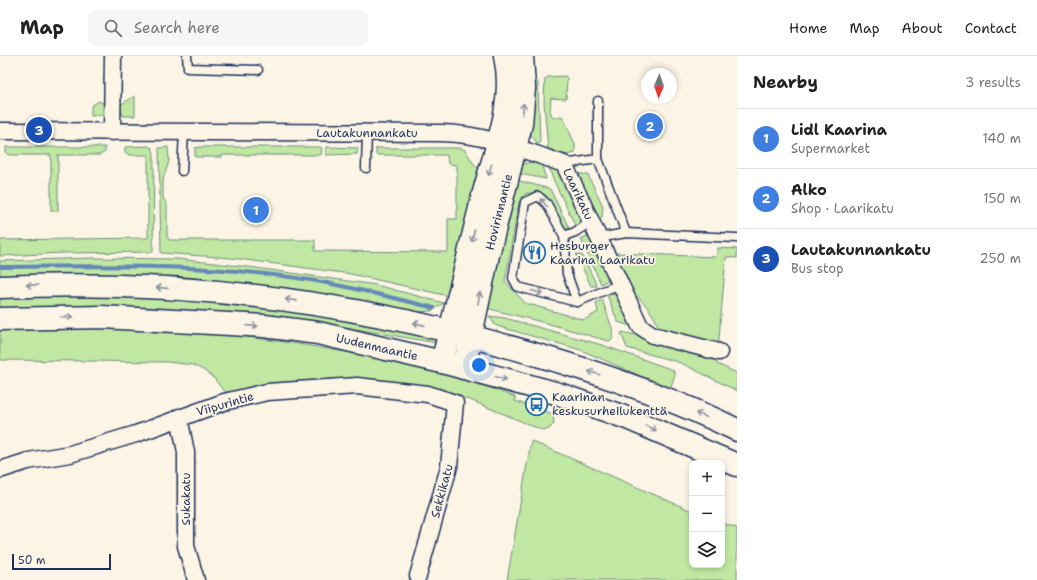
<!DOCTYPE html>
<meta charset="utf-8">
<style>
body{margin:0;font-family:"Shantell Sans",sans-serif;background:#f6f6f6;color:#222}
.controls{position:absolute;right:12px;bottom:12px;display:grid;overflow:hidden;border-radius:8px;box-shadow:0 2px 6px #0003}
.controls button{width:36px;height:36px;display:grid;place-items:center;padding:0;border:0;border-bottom:1px solid #e0e0e0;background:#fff;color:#222;font:20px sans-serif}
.compass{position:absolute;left:641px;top:12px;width:36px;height:36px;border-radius:50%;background:#fff;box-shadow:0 2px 6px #0003;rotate:182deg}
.scale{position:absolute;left:12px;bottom:10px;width:99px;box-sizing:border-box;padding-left:4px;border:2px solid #1b2f5e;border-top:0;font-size:11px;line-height:14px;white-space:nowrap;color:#1b2f5e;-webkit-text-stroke:3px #fcf5e5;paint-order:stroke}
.you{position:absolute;left:479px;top:309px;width:14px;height:14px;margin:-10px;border:3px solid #fff;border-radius:50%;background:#1a73e8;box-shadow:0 0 0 6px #1a73e833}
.badge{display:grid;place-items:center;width:26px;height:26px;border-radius:50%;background:#0b8043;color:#fff;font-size:13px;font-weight:700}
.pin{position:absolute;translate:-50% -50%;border:2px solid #fff;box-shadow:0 1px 4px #0006}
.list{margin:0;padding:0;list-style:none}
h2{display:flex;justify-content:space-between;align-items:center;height:52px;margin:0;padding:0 16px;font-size:17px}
h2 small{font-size:13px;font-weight:400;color:#767676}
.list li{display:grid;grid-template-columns:26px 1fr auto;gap:12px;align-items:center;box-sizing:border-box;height:60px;padding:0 16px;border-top:1px solid #e0e0e0}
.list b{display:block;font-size:15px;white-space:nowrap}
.list p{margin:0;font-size:13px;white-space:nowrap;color:#767676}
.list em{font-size:13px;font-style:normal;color:#767676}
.icon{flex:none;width:22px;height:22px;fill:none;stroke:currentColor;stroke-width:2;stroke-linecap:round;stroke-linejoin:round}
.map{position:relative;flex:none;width:737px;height:524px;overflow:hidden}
header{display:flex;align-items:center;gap:24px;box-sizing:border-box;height:56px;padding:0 20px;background:#fff;border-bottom:1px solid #e0e0e0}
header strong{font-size:19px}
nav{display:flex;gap:22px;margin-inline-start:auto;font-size:14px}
.search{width:280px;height:36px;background:#f6f6f6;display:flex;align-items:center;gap:10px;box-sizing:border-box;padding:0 14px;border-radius:8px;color:#767676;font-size:15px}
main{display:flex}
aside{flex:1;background:#fff}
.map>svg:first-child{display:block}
.green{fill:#c0e8a3;stroke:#6e8c80}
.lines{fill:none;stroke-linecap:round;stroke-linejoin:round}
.stream{stroke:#6589b6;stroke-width:4}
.lane-casing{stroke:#1b2f5e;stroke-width:11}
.street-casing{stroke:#1b2f5e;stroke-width:19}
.secondary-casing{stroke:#1b2f5e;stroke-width:25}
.lane{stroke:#fcf5e5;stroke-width:8}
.street{stroke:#fcf5e5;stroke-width:16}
.secondary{stroke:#fcf5e5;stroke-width:22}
.oneway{stroke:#8c92a2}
.labels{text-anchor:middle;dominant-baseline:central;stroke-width:3.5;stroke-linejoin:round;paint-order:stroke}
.street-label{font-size:12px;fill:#1b2f5e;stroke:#fcf5e5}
.poi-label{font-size:12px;fill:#1b2f5e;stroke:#fcf5e5;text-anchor:start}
</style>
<header>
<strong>Map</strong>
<div class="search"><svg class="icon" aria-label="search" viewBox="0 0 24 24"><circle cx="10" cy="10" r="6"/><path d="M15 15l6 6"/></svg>Search here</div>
<nav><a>Home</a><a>Map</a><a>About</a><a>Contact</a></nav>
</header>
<main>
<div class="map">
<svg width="737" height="524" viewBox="0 0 737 524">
<rect width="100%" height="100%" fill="#fcf5e5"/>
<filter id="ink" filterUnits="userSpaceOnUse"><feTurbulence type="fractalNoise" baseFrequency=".025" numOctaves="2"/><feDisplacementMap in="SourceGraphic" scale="8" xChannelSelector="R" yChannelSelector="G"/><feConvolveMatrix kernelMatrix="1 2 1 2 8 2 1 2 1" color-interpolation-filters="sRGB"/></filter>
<g filter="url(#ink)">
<g class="green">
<polygon points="532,20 538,26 540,86 538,88 529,76"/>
<polygon points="565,20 567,22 566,43 551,42 550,55 553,62 561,60 563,61 575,88 575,97 567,99 548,94 544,46 545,23 548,21"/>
<polygon points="135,40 135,60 123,60 120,49"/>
<polygon points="99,45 106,49 104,59 91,60 91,50"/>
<polygon points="148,90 152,92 154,97 153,196 64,197 0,200 0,184 148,182 148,99 129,99 125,96 125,91"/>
<polygon points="6,91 105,91 105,96 100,99 58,99 58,155 51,155 51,99 10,99 6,97"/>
<polygon points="168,91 169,105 163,124 163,142 167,148 167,180 169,184 315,184 315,195 448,196 448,163 457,163 457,109 448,108 447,99 376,99 376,92 461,92 465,94 474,108 483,117 453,241 351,218 231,202 161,197 159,92"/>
<polygon points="200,91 320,91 322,92 321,99 222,99 222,101 195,101 195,92"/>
<polygon points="328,91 358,92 357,98 326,99 326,92"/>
<path d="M535 105 541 107 546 123 515 117C520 109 525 107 535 105Z"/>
<path d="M549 111C552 112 555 113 558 116 564 122 583 161 580 169L576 171 552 121Z"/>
<polygon points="577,117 588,119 603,150 602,161 599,163 596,163"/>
<polygon points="512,123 550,133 570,174 564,173 546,139 535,136 525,138 519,146 505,225 525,247 584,264 598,256 596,247 602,243 613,275 612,284 608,285 550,268 486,252"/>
<polygon points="587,180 590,181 608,220 608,224 601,228 581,183"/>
<path d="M718 192 737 193V202L726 201 718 293 660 278C654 249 636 245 623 222 619 215 616 207 613 200L617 197 716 201Z"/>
<polygon points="576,198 583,200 597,230 591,230"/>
<polygon points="92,202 178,203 249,211 376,229 444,247 431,255 418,256 341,241 0,222 0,205"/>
<polygon points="26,238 235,244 444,281 437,287 286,261 253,258 0,254 0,239"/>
<polygon points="611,238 619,240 633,271 618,266 607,239"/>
<polygon points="489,260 505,262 602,289 673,314 675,319 670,333 581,294 500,271 495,269"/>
<polygon points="72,272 150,273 226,278 292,287 400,305 472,325 515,341 515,345 553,358 554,368 549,373 542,374 470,344 434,335 342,324 303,325 271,329 231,338 222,333 213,321 203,314 193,309 168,306 0,304 0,273"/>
<polygon points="623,276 717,299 717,308 737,317 737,335 681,307 627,292 621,277"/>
<polygon points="531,385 692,455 692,509 722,509 722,467 737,472 737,524 507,524"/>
</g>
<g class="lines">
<path class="stream" d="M0 211C108 210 220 207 327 227 363 234 398 243 434 252"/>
<defs>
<g id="lane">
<polyline points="187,0 188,12 258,14"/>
<polyline points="598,45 598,103 626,177"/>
<polyline points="564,108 598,103"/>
<polyline points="366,112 367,77"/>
<polyline points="182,115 184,76"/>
<polyline points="591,166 575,176 564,180 567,218 577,246 620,228"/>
<polyline points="564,180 547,148 538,140 525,146 513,222 518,231 577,246"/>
<polyline points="598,182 626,177 737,182"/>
</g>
<g id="street">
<path d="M1 75 442 77C485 78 524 94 564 108L640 270 653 279 719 296"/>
<polyline points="112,76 113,0"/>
<polyline points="179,361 186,396 186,490 196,524"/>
<polyline points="0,414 28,405 70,398 136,378 224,346 267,336 357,330 428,338 455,347 449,411 418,520"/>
</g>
<g id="secondary">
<path d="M0 231C182 222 360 246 534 298 603 318 672 342 737 374"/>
<polyline points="0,263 102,261 264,270 318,277 442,306 559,338 627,362 737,409"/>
<path d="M442 306C457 251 469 195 483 140 494 95 516 48 505 0"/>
<polyline points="464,312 488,199 521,68 524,32 522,0"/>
</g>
</defs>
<use href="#lane" class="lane-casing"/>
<use href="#street" class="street-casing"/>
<use href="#secondary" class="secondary-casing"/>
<use href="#lane" class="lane"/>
<use href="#street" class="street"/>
<use href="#secondary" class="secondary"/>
</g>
<defs><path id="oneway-shaft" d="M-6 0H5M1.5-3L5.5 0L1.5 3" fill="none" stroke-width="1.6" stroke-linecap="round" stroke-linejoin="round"/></defs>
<g class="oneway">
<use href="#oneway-shaft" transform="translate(523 53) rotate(-86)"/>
<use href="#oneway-shaft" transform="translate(490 114) rotate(105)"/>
<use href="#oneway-shaft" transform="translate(544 147) rotate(-132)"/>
<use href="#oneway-shaft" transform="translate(473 180) rotate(103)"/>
<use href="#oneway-shaft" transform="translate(32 229) rotate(179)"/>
<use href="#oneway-shaft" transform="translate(162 232) rotate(-176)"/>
<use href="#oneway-shaft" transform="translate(537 236) rotate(15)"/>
<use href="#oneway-shaft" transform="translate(479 242) rotate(-78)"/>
<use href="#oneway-shaft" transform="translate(291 244) rotate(-172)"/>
<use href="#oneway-shaft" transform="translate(67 261)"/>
<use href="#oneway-shaft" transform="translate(419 268) rotate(-167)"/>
<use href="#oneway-shaft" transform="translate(252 270) rotate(4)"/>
<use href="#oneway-shaft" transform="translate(594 317) rotate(-162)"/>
<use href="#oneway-shaft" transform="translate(501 322) rotate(15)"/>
<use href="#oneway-shaft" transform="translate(701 359) rotate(-157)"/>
<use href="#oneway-shaft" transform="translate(651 372) rotate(23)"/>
</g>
</g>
<defs>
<symbol id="restaurant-ring" viewBox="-11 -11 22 22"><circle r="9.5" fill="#fcf5e5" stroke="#1f6fb2" stroke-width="1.5"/><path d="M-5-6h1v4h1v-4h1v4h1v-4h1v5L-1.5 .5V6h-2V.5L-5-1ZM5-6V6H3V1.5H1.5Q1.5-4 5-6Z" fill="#1f6fb2"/></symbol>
<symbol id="bus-ring" viewBox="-11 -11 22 22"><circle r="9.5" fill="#fcf5e5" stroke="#1f6fb2" stroke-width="1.5"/><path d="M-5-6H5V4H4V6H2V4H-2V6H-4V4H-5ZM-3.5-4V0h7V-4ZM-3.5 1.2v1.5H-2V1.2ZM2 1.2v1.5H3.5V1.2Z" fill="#1f6fb2"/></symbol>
</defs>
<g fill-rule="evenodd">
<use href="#restaurant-ring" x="522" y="184" width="25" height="25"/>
<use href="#bus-ring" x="524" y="336" width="25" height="25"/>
</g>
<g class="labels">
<g class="street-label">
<text x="367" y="77">Lautakunnankatu</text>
<text transform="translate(578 138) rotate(65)">Laarikatu</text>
<text transform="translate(499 156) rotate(-76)">Hovirinnantie</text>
<text transform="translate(377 291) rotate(13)">Uudenmaantie</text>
<text transform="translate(225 348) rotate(-16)">Viipurintie</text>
<text transform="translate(442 435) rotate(-75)">Sekkikatu</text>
<text transform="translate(186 443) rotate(-90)">Sukakatu</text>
</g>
<g class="poi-label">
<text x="550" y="190">Hesburger<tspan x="550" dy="14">Kaarina Laarikatu</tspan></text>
<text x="552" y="341">Kaarinan<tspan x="552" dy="14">keskusurheilukenttä</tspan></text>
</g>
</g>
</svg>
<div class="controls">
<button>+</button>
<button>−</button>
<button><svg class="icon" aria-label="layers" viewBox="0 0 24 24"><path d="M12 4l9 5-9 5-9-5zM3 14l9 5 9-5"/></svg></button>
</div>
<svg class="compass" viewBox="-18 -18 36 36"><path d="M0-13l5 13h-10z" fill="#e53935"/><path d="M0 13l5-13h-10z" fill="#767676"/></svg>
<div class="scale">50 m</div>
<div class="you"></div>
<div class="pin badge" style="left:256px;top:154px;background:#3f7fe0">1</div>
<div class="pin badge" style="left:650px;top:70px;background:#3f7fe0">2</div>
<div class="pin badge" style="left:39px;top:74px;background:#1a4fb4">3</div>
</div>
<aside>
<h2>Nearby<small>3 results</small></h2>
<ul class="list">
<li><span class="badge" style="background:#3f7fe0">1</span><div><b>Lidl Kaarina</b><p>Supermarket</p></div><em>140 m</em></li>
<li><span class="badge" style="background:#3f7fe0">2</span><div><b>Alko</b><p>Shop · Laarikatu</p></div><em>150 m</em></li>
<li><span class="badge" style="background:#1a4fb4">3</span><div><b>Lautakunnankatu</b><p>Bus stop</p></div><em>250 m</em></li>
</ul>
</aside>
</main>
